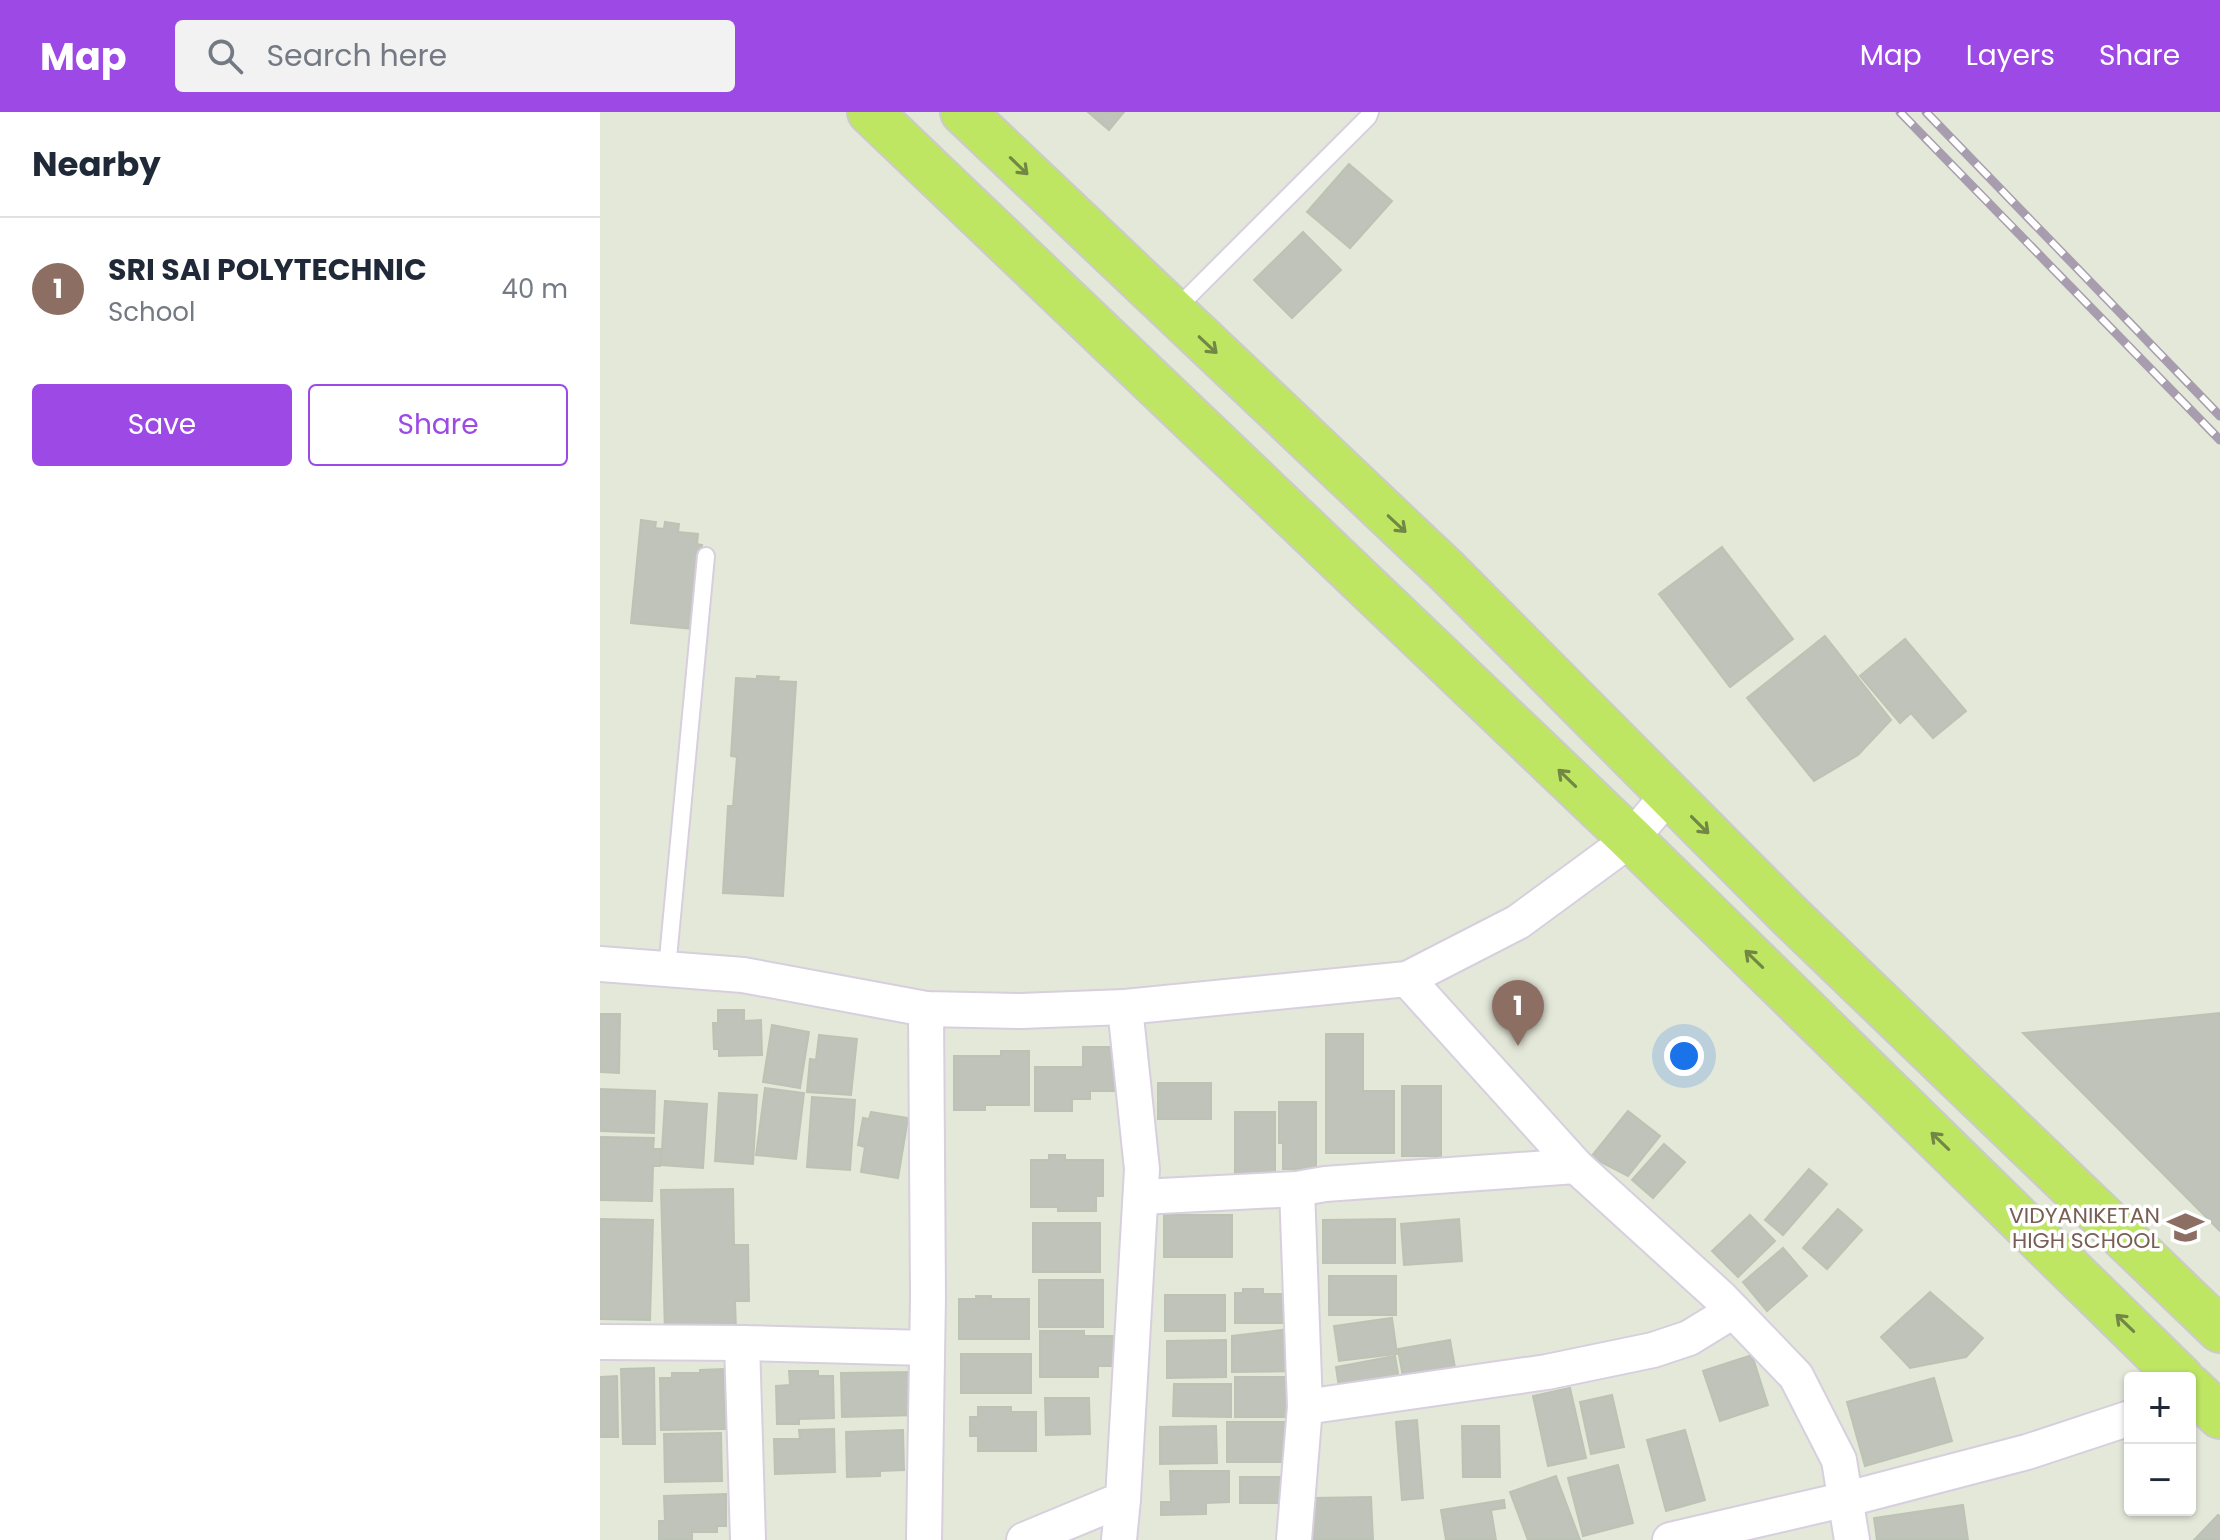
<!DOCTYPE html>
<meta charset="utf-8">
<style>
body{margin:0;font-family:Poppins,sans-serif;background:#f2f2f3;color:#1f2937}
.controls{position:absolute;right:24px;bottom:24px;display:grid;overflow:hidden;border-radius:8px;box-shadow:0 2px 6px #0004}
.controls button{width:72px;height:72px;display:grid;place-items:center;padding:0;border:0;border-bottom:2px solid #e0e1e3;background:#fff;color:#1f2937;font:40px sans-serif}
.you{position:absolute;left:1084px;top:944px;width:28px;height:28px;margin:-20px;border:6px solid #fff;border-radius:50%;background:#1a73e8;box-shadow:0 0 0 12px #1a73e833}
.badge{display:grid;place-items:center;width:52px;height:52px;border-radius:50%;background:#9d49e5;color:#fff;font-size:26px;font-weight:700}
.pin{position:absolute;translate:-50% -66px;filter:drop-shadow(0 2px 4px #0008)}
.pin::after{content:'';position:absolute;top:42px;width:28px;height:24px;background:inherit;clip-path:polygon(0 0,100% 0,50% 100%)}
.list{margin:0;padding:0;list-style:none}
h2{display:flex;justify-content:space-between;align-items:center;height:104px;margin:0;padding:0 32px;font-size:34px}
h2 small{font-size:26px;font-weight:400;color:#747a83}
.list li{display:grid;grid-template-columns:52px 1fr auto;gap:24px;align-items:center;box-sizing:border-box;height:144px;padding:0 32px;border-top:2px solid #e0e1e3}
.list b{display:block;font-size:30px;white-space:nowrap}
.list p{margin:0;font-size:26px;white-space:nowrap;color:#747a83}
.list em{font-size:26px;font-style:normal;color:#747a83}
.actions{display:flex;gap:16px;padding:24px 32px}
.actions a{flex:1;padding:18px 0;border:2px solid #9d49e5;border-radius:8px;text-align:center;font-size:28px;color:#9d49e5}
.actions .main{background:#9d49e5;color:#fff}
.icon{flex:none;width:44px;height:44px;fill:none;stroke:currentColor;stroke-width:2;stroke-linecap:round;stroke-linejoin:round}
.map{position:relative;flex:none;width:1620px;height:1428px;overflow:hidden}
header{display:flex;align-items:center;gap:48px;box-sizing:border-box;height:112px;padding:0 40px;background:#9d49e5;color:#fff}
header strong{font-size:38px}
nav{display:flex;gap:44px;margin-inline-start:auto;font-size:28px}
.search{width:560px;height:72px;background:#f2f2f3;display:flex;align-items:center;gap:20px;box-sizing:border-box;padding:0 28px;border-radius:8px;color:#747a83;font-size:30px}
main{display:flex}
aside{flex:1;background:#fff}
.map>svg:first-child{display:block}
.building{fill:#bfc3b9;stroke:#bdc3b4;stroke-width:2}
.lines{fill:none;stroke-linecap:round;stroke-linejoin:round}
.service-casing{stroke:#d7cfde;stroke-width:20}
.minor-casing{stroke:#d7cfde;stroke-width:38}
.trunk-casing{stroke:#cbcbcb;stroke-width:48}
.service{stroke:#fff;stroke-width:16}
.minor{stroke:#fff;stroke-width:34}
.trunk{stroke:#bee663;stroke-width:44}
.rail-casing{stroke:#a89daf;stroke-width:9}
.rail{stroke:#fff;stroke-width:6;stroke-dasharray:18;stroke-linecap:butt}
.oneway{stroke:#728645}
.labels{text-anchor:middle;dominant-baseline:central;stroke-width:7;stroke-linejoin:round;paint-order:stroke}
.education-label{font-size:22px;fill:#785e54;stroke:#fff;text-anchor:end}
</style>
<header>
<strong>Map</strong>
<div class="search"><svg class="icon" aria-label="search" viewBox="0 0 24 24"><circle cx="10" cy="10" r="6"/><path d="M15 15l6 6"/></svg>Search here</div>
<nav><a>Map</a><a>Layers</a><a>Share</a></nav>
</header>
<main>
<aside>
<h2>Nearby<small></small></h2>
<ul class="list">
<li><span class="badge" style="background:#8d6e63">1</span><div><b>SRI SAI POLYTECHNIC</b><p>School</p></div><em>40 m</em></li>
</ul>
<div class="actions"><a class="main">Save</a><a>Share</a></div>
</aside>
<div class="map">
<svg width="1620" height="1428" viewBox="0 0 1620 1428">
<rect width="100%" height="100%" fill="#e4e8d9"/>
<g class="building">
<polygon points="488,0 524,0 509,18"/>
<polygon points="749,52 792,89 750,136 707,100"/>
<polygon points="703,120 741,158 692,206 654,168"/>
<polygon points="41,408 56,410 55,416 64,417 65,410 79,412 78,420 98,422 97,432 102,433 93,517 31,511"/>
<polygon points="1122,435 1193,527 1130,575 1059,482"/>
<polygon points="1225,524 1291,608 1258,643 1214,669 1147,586"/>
<polygon points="1305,527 1366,599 1333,626 1311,601 1300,611 1260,564"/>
<polygon points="157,564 179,565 178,569 196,570 183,784 123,781 128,694 133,694 137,645 131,644 136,566 157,567"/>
<polygon points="118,898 144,898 144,909 161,908 162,943 119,944 119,937 114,937 113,911 118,911"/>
<polygon points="1620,901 1620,1119 1423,921"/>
<polygon points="0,902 20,902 19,961 0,960"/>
<polygon points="172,913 209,920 200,976 163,970"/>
<polygon points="726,922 763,922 763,979 794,979 794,1041 726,1041"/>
<polygon points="219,923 257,927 251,983 207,980 210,947 216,948"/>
<polygon points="483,935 519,935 519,979 490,979 490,987 472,987 472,999 435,999 435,955 483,955"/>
<polygon points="401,939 429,939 429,993 385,993 385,998 354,998 354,944 401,944"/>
<rect x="558" y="971" width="53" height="36"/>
<rect x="802" y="974" width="39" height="70"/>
<polygon points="165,976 204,981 196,1047 156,1043"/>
<polygon points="0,977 55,979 54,1021 0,1019"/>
<polygon points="119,981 157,983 153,1052 115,1049"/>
<polygon points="212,985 255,988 250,1058 207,1055"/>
<polygon points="65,989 107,992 103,1056 61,1053"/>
<polygon points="679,990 716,990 716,1057 683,1057 683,1031 679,1031"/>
<polygon points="1028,999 1060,1024 1028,1064 991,1045"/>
<polygon points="271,1000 308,1006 298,1066 261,1060 265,1035 258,1033 263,1006 269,1007"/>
<rect x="635" y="1000" width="40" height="66"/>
<polygon points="0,1025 54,1026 53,1037 60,1037 60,1054 53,1054 52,1089 0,1088"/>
<polygon points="1064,1032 1085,1050 1053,1086 1032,1068"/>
<polygon points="449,1043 465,1043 465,1048 503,1048 503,1084 496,1084 496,1099 458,1099 458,1095 431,1095 431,1048 449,1048"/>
<polygon points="1209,1057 1227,1072 1183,1123 1165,1108"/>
<polygon points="133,1077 134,1133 148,1133 149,1189 135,1189 136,1218 65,1220 61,1078"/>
<polygon points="1238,1097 1262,1118 1227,1157 1203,1136"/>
<rect x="564" y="1103" width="68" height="42"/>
<polygon points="1150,1103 1175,1129 1138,1165 1112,1139"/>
<polygon points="0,1107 53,1108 50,1208 0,1207"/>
<polygon points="795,1107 795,1151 723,1151 723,1108"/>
<polygon points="859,1107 862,1149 804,1153 801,1112"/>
<rect x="433" y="1111" width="67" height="49"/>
<polygon points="1183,1136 1207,1164 1167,1199 1143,1170"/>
<rect x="729" y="1164" width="67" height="39"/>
<rect x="439" y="1168" width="64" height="47"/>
<polygon points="643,1177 663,1177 663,1182 694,1182 693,1211 635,1211 635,1181 643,1181"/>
<polygon points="1330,1180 1383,1226 1366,1245 1310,1256 1281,1225"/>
<rect x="565" y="1183" width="60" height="36"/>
<polygon points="376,1184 391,1184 391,1187 429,1187 429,1227 359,1227 359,1187 376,1187"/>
<polygon points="792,1206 797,1242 739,1249 734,1214"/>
<polygon points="698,1216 699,1259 632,1260 632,1224"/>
<polygon points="440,1219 484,1219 484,1224 515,1224 515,1254 498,1254 498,1265 440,1265"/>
<polygon points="626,1228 626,1265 567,1266 567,1229"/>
<polygon points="850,1228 857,1267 805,1276 798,1237"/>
<rect x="361" y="1242" width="70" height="39"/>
<polygon points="1152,1243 1168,1293 1120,1309 1103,1259"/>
<polygon points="795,1244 801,1279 741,1289 736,1255"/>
<polygon points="54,1256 55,1332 23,1332 21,1257"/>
<polygon points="124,1257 125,1317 61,1318 60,1266 72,1266 72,1261 100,1261 100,1258"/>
<polygon points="189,1259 218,1259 218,1264 233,1264 234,1306 199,1307 199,1312 177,1312 176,1274 190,1273"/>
<polygon points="317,1260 318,1303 242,1305 241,1261"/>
<polygon points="17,1264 18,1325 0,1325 0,1265"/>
<rect x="635" y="1265" width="67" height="40"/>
<polygon points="1334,1266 1352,1329 1265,1354 1247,1290"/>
<polygon points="574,1272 631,1272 631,1305 573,1304"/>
<polygon points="970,1276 986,1346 948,1354 933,1284"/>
<polygon points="1012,1283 1024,1335 991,1342 980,1290"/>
<polygon points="445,1286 489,1286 490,1322 446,1323"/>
<polygon points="378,1295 411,1295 411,1300 436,1300 436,1339 378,1339 378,1324 370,1324 370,1305 378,1305"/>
<polygon points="817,1308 823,1386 802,1388 796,1310"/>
<rect x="627" y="1310" width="73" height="40"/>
<polygon points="616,1314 617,1351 560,1352 560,1315"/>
<polygon points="862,1314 899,1314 900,1365 863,1365"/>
<polygon points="234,1317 235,1360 175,1362 174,1327 200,1327 199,1318"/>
<polygon points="303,1318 304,1358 280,1359 280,1364 247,1365 246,1320"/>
<polygon points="1085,1318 1105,1388 1066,1399 1047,1328"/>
<polygon points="121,1321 122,1369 65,1370 64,1322"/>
<polygon points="1018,1353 1033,1411 983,1424 968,1366"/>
<polygon points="570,1359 629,1359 629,1390 606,1391 606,1402 561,1403 561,1390 571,1390"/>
<polygon points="956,1364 980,1428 928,1428 910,1380"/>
<rect x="640" y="1365" width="51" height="26"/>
<polygon points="126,1382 126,1414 117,1414 117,1420 92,1420 92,1428 59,1428 59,1409 65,1409 64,1384"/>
<polygon points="771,1385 773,1428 714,1428 713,1386"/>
<polygon points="904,1388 905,1396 891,1398 896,1428 846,1428 841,1398"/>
<polygon points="1363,1393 1368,1428 1277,1428 1274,1406"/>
<polygon points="1618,1403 1620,1404 1620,1428 1594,1428"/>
</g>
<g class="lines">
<defs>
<g id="service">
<polyline points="575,198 768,5 770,0"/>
<polyline points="67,857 106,444"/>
</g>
<g id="minor">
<polyline points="0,852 143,863 326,897 421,899 525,895"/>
<polyline points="807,867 976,1054 1120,1185 1196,1264 1239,1348 1252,1428"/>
<polyline points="541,1085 697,1077 725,1072 976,1054"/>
<polyline points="0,1230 142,1231 327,1236"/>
<polyline points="142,1231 148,1428"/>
<polyline points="705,1295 947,1260 1053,1238 1089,1226 1133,1199"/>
<polyline points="324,1428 328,1185 326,897"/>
<polyline points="424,1428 523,1387 542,1057 525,895 807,867 918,810 1031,727 1069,682"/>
<polyline points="519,1428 523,1387"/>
<polyline points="694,1428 705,1295 697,1077"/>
<polyline points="1070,1428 1247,1387 1427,1340 1530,1306"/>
</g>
<g id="trunk">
<polyline points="270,0 1031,727 1581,1266"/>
<polyline points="363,0 847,459 1192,806 1620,1218"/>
<polyline points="1590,1275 1620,1304"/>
</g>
</defs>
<use href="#service" class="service-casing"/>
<use href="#minor" class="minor-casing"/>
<use href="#trunk" class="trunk-casing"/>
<use href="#service" class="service"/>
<use href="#minor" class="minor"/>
<use href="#trunk" class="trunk"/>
<defs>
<g id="rail">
<polyline points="1300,0 1620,328"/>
<polyline points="1326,0 1620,304"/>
</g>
</defs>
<use href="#rail" class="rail-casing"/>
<use href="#rail" class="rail"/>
</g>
<defs><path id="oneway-shaft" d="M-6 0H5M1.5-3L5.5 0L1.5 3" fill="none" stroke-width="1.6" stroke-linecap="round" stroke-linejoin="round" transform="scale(2)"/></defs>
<g class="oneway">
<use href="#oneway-shaft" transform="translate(419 54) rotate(44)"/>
<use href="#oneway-shaft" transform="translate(608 233) rotate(43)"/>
<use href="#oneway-shaft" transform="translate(797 412) rotate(43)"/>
<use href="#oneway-shaft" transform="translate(967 666) rotate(-136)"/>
<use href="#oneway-shaft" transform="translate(1100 713) rotate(45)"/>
<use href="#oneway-shaft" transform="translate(1154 847) rotate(-136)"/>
<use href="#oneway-shaft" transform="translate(1340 1029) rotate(-136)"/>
<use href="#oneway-shaft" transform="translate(1525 1211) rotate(-136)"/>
</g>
<defs>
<symbol id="school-bare" viewBox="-9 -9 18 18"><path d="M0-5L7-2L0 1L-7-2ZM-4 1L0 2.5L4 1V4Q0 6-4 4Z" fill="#8d6e63" stroke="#fff" stroke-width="2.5" paint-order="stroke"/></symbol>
</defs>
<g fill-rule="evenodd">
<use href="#school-bare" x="1560" y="1090" width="51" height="51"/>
</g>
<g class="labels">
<g class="education-label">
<text x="1560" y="1103">VIDYANIKETAN<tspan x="1560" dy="25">HIGH SCHOOL</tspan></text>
</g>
</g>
</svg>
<div class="controls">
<button>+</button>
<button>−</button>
</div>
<div class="you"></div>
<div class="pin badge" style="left:918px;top:934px;background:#8d6e63">1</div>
</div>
</main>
